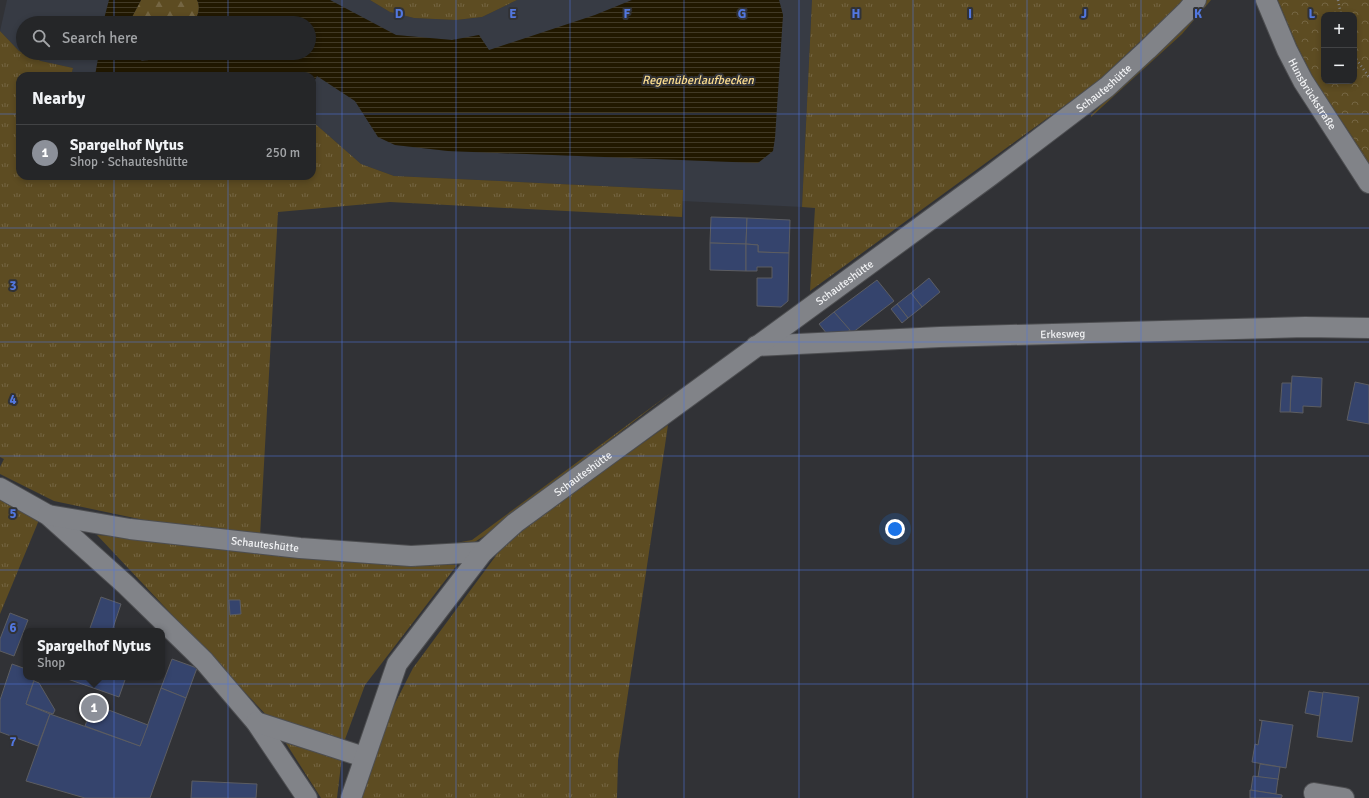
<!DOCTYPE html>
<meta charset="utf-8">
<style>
body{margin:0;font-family:Signika,sans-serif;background:#2d2e30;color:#f1f3f6}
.controls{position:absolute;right:12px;top:12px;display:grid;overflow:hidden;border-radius:8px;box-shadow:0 2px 6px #0003}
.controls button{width:36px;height:36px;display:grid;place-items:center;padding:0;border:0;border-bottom:1px solid #424345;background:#252628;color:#f1f3f6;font:20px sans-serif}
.you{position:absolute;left:895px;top:529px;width:14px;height:14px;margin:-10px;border:3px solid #fff;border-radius:50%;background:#1a73e8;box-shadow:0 0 0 6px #1a73e833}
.badge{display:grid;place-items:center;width:26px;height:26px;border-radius:50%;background:#8c9099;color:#fff;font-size:13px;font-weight:700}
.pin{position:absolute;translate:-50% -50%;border:2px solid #fff;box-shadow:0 1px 4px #0006}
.popup{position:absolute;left:23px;top:628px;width:142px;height:52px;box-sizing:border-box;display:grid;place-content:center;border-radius:8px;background:#252628;filter:drop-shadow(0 1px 3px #0005);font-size:13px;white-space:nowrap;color:#a3a5a8}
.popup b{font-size:15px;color:#f1f3f6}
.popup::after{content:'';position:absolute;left:50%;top:100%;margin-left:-8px;border:8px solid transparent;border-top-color:#252628}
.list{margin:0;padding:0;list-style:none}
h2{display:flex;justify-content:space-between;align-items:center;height:52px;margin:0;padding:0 16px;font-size:17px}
h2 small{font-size:13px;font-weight:400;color:#a3a5a8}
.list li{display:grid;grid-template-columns:26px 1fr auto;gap:12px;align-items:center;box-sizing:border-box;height:56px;padding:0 16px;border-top:1px solid #424345}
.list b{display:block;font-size:15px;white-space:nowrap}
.list p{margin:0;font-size:13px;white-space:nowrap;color:#a3a5a8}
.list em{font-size:13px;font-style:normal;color:#a3a5a8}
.icon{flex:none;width:22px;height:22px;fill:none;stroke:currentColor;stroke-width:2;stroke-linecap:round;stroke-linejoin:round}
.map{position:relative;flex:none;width:1369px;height:798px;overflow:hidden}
.search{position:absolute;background:#252628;box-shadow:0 2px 6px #0003;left:16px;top:16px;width:300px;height:44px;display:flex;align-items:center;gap:10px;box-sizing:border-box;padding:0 14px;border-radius:22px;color:#a3a5a8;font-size:15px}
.panel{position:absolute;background:#252628;box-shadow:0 2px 6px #0003;left:16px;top:72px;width:300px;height:108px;border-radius:12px}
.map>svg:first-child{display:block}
.built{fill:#373b44}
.grass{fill:url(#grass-tufts)}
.forest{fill:url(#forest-firs)}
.park{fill:url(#park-crowns);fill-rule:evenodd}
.water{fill:url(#water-rules)}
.building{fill:#35446d;stroke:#5c5d62}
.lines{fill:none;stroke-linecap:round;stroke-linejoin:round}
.minor-casing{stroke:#4d4e51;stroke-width:22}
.path{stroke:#808185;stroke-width:2.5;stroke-dasharray:1 3;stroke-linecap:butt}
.minor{stroke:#818388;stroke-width:20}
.grid{fill:none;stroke:#5277df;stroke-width:1;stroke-opacity:0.55}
.labels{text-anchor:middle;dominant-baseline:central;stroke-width:4;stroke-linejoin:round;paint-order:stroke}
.street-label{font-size:11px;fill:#f1f2f4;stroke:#313236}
.water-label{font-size:12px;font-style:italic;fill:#fdde90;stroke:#313236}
.grid-label{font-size:13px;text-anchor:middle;font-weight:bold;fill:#5277df;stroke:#313236;stroke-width:4;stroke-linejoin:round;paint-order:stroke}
</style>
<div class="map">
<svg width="1369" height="798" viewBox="0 0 1369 798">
<defs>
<pattern id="grass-tufts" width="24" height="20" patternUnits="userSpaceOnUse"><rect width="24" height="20" fill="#5d4c22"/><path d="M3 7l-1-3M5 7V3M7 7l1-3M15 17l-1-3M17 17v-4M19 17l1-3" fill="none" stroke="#756643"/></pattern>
<pattern id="forest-firs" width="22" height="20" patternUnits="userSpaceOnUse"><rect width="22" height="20" fill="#5d4c22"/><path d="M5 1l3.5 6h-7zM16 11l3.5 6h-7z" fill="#756643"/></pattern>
<pattern id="park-crowns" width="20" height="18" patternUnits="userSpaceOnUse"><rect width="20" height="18" fill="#5d4c22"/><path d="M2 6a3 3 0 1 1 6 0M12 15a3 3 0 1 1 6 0" fill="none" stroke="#756643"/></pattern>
<pattern id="water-rules" width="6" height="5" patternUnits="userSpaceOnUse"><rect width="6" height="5" fill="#211800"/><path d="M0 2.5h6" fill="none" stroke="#423a26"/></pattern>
</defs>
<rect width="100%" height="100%" fill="#313236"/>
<g class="built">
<polygon points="7,0 109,0 103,23 23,23 23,53 99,53 95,76 71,76 73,68 41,61 19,51 0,31"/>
<polygon points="330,0 370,0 390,12 414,18 456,20 482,17 517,0 632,0 595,15 489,51 479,35 452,40 396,35"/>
<polygon points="779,0 812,0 802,207 682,201 683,190 394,176 361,164 312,121 312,85 317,76 355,101 378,137 395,145 448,151 758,163 783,15"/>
</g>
<g class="grass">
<polygon points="370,0 517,0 482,17 456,20 414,18 390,12"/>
<polygon points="812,0 1184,0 1097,82 810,291 815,208 802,207"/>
<polygon points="1204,0 1211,0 1182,34 1091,117 1091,115 1178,30"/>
<polygon points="1274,0 1278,0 1297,45 1316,83 1369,161 1369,165 1315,86"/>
<polygon points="0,31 19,51 41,61 73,68 71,76 20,76 20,176 312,176 312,121 361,164 394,176 683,190 682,217 390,202 278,212 260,536 158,523 54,501 0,474 0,467 4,459 0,457"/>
<polygon points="672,392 489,533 468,546 428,548 472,540"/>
<polygon points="668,425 618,760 617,798 361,798 384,725 413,668 506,542 538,518"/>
<polygon points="0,498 39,520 0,614"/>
<polygon points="97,535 157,539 257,551 457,565 365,685 344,742 271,720"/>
<polygon points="282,737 342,756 337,798 321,798"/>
</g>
<path class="forest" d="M141 0H197C201 7 198 17 193 23H131L132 17Z"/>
<path class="park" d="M1278 0H1369V161L1316 83 1297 45ZM1324 15H1354V81H1324Z"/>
<g class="water">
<polygon points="109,0 141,0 132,17 131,23 103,23"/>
<path d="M197 0H330L396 35 452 40 479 35 489 50 595 15 632 0H779L783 15 775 138 773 151 758 163 448 151 395 145 378 137 355 101 317 76 312 85V76H95L99 53H131L142 61C150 60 156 59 162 53H309V23H193C198 17 201 7 197 0Z"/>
</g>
<g class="building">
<polygon points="711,217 747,218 746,244 710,243"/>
<polygon points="747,218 790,220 789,253 758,252 758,245 746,244"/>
<polygon points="710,243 746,244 746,271 710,270"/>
<polygon points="746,244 758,245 758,252 789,253 788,301 781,307 757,306 757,278 772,278 772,267 757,267 757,271 746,271"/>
<polygon points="929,278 940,292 922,307 911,293"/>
<polygon points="877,280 894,301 852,333 834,312"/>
<polygon points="911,293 922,307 908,318 897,304"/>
<polygon points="897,304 908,318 902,323 891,309"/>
<polygon points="834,312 850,330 846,333 827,334 819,324"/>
<polygon points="1292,376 1322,378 1321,407 1303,406 1303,413 1290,412"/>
<polygon points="1355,382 1369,385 1369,424 1347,420"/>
<polygon points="1282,383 1291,383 1290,412 1280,412"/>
<polygon points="101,597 121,604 112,631 89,631"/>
<polygon points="229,600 240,600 241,614 230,615"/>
<polygon points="10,613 28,620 14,656 0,651 0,639"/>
<polygon points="172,659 197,668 186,698 161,688"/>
<polygon points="12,664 26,669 26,677 35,677 26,704 50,714 38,746 0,732 0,700"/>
<polygon points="62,677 126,677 119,697"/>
<polygon points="34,681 39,683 55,710 53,714 26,704"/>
<polygon points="161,688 186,698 150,798 85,798 26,781 50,714 140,746"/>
<polygon points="1309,691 1323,693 1320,716 1305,713"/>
<polygon points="1323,692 1359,697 1352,742 1317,737"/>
<polygon points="93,704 148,725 140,746 85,726"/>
<polygon points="1259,720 1293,725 1286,768 1252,762 1255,744 1258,745 1262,721"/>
<polygon points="1260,764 1280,767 1278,780 1258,777"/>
<polygon points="1253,776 1278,779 1276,794 1251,790"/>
<polygon points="192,781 257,784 256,798 191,798"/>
<polygon points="1250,790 1282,795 1282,797 1281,798 1250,798"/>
</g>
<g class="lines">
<defs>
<g id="minor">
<path id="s1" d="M1266 0 1287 50 1303 81 1369 183"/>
<path id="s2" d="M756 346 940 337 1305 327 1369 328"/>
<polyline points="0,488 48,515 126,585 204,661 256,722 307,798"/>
<path id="s3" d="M48 515 130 529 300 548 411 556 483 552"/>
<polyline points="256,722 364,757"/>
<polyline points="1314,793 1344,798"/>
<path id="s4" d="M351 798 397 664 483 552 515 523 990 176 1107 87 1147 50 1187 11 1196 0"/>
</g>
</defs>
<use href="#minor" class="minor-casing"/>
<g class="path">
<polyline points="1338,0 1341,15"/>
<polyline points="1354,56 1369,77"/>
</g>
<use href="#minor" class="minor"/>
</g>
<path class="grid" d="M114 0V23M228 0V23M342 0V798M456 0V798M570 0V798M684 0V798M799 0V798M913 0V798M1027 0V798M1141 0V798M1255 0V798M114 53V76M228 53V76M0 114H20M312 114H1369M114 176V798M228 176V798M0 228H1369M0 342H1369M0 456H1369M0 570H1369M0 684H1369"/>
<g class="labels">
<g class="street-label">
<text stroke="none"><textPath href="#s4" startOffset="1058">Schauteshütte</textPath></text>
<text stroke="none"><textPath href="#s1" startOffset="105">Hunsbrückstraße</textPath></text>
<text stroke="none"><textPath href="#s4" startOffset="734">Schauteshütte</textPath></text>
<text stroke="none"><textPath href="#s2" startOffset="307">Erkesweg</textPath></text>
<text stroke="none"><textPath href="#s4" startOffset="410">Schauteshütte</textPath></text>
<text stroke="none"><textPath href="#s3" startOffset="219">Schauteshütte</textPath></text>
</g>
<g class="water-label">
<text x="698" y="80">Regenüberlaufbecken</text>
</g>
</g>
<g class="grid-label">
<text x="399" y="18">D</text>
<text x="513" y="18">E</text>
<text x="627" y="18">F</text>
<text x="742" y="18">G</text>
<text x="856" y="18">H</text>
<text x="970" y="18">I</text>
<text x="1084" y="18">J</text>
<text x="1198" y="18">K</text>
<text x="1312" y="18">L</text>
<text x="13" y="290">3</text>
<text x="13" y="404">4</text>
<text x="13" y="518">5</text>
<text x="13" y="632">6</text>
<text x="13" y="746">7</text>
</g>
</svg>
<div class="controls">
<button>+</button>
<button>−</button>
</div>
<div class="you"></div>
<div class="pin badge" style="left:94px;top:708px">1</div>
<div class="popup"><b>Spargelhof Nytus</b>Shop</div>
<div class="search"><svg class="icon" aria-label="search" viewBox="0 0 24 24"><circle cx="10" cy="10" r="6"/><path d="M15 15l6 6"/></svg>Search here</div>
<section class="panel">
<h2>Nearby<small></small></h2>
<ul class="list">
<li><span class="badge">1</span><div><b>Spargelhof Nytus</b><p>Shop · Schauteshütte</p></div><em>250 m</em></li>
</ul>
</section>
</div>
